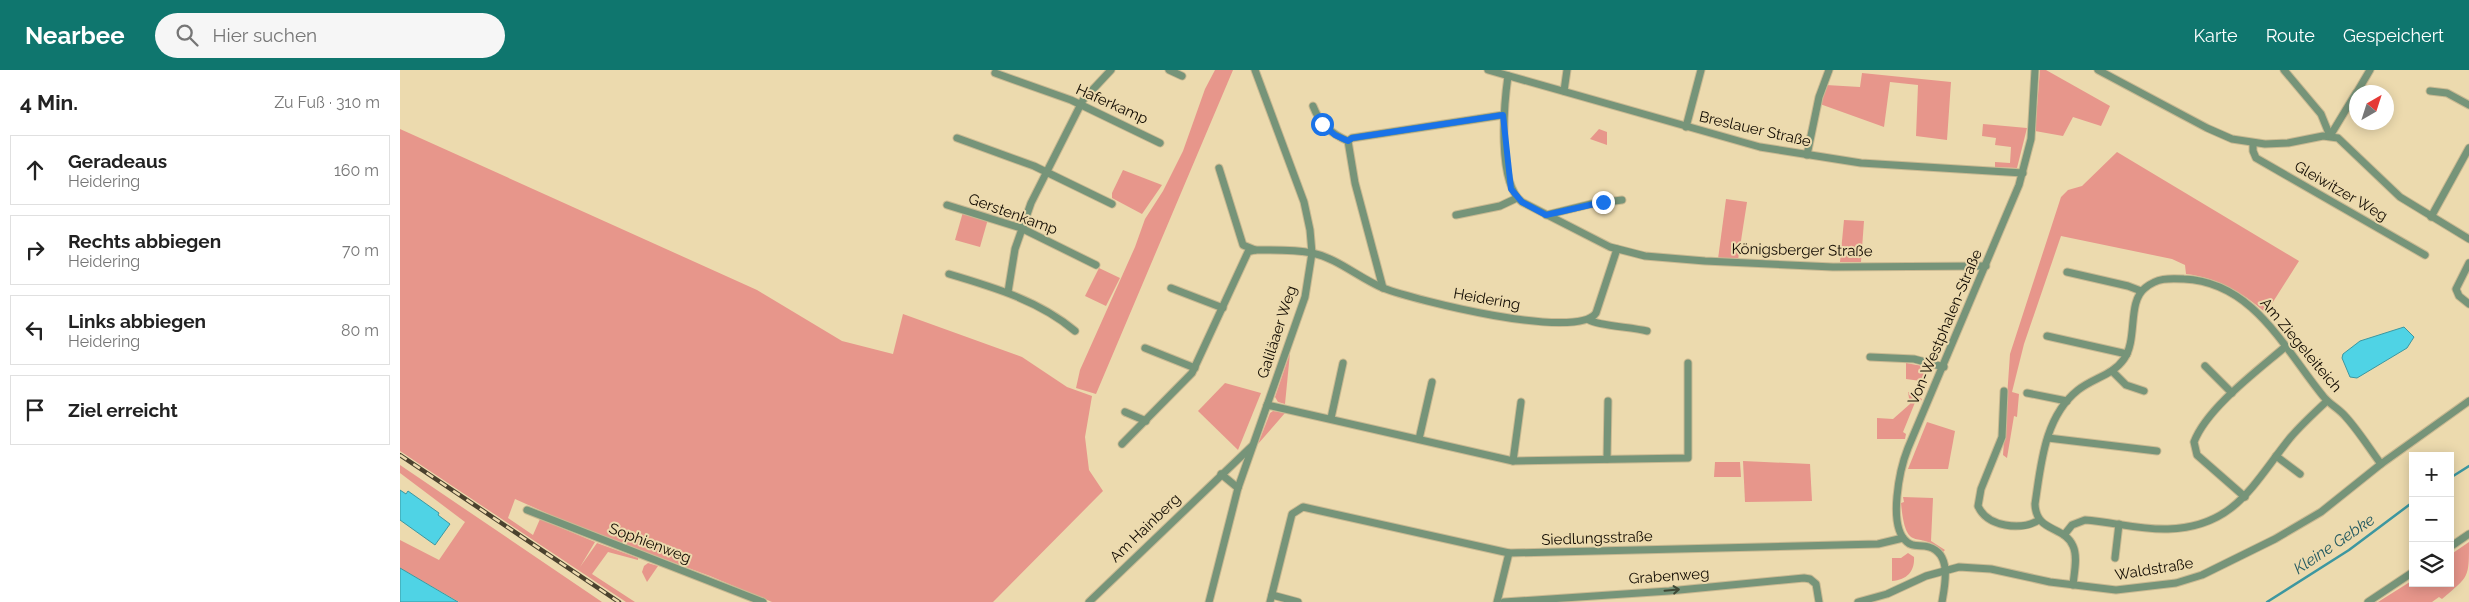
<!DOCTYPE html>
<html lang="de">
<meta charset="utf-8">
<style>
body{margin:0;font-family:Raleway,sans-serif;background:#f6f6f6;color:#222}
.controls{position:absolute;right:15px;bottom:15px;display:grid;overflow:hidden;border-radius:0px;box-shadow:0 2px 12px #0003}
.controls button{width:45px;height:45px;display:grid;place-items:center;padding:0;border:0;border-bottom:1px solid #e0e0e0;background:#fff;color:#222;font:25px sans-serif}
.compass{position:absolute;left:1949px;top:15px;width:45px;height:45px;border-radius:50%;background:#fff;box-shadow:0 2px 12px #0003;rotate:39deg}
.stop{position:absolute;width:15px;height:15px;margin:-11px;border:4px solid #1a73e8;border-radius:50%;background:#fff}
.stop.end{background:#1a73e8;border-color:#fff;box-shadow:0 1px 5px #0008}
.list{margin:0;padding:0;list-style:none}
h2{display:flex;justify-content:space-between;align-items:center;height:65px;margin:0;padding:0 20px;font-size:21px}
h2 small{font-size:16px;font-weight:400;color:#767676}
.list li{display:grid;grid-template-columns:32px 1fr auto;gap:15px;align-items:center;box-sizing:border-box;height:70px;margin:0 10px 10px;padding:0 10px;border:1px solid #e0e0e0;border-radius:0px}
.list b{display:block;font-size:19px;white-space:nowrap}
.list p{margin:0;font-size:16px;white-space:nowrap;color:#767676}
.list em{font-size:16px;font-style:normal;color:#767676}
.icon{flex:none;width:28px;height:28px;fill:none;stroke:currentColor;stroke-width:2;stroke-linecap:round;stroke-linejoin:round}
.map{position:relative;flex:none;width:2069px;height:532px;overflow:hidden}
header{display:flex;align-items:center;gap:30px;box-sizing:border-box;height:70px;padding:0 25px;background:#0f766e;color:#fff}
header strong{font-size:24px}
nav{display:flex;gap:28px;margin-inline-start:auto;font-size:18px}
.search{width:350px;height:45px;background:#f6f6f6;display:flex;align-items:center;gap:12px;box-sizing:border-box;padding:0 18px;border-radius:28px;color:#767676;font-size:19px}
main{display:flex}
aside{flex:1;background:#fff}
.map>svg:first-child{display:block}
.green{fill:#e7968b}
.water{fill:#4fd3e5;stroke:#3d97a0}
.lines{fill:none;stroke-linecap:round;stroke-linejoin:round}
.stream{stroke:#3d97a0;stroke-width:2.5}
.street-casing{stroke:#c9b992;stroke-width:9}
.street{stroke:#769479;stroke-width:7}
.rail-casing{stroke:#4b422e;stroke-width:4.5}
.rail{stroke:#ecdaae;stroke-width:2.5;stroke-dasharray:8;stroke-linecap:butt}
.oneway{stroke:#3f4936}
.route{stroke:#1a73e8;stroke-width:6}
.labels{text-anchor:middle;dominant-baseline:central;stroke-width:4;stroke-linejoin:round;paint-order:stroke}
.street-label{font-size:15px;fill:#120b00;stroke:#ecdaae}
.water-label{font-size:16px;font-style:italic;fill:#235a61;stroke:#ecdaae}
</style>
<header>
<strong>Nearbee</strong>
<div class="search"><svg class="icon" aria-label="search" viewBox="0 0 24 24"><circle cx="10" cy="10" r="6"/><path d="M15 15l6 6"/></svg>Hier suchen</div>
<nav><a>Karte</a><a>Route</a><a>Gespeichert</a></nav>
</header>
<main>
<aside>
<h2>4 Min.<small>Zu Fuß · 310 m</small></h2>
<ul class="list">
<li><svg class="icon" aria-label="ahead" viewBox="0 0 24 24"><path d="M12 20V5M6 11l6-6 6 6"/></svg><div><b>Geradeaus</b><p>Heidering</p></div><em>160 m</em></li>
<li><svg class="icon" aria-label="right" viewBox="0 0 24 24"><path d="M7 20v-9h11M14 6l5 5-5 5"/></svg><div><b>Rechts abbiegen</b><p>Heidering</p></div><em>70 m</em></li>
<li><svg class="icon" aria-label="left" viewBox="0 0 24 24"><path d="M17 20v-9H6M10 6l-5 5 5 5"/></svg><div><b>Links abbiegen</b><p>Heidering</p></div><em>80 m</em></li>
<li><svg class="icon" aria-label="arrive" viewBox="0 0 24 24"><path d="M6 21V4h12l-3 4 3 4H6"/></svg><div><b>Ziel erreicht</b></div></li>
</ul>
</aside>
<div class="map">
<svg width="2069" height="532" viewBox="0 0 2069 532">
<rect width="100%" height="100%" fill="#ecdaae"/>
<g class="green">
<polygon points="815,0 833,0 696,324 676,318 680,300 735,177 745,149 763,121 783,81 805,19"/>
<polygon points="1640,0 1646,0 1710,36 1701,56 1673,47 1663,66 1635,61"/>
<polygon points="1462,3 1551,12 1547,70 1516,66 1518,15 1490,12 1484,57 1420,34 1426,15 1460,17"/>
<polygon points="1583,54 1627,58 1617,98 1595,97 1595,92 1610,93 1611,77 1595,75 1596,68 1582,66"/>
<polygon points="0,59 357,220 442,271 493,284 503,244 622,287 667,317 692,326 685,367 689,400 703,421 593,532 372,532 310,506 180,458 115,429 108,448 133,465 140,449 195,472 180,497 197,473 238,488 238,490 208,482 192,504 235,532 226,532 0,381"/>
<polygon points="1199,59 1207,62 1207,75 1190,69"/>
<path d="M1717 82 1899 191 1866 243C1842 222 1818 208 1786 204L1785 195 1772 189 1661 166 1624 274 1612 322 1619 324 1617 347 1614 346 1607 388 1603 385 1610 284 1661 127 1668 120 1682 116Z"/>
<polygon points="723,100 762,115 742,144 712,128 712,123"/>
<polygon points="1326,129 1347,132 1338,190 1318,189"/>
<polygon points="563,142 588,149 580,177 555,170"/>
<polygon points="1444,150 1464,151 1461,192 1440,192"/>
<polygon points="699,198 720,208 706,236 685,226"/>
<polygon points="890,283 885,334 878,332 875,327"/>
<polygon points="1506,293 1528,297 1521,311 1506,309"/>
<polygon points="825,313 861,323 838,380 798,341"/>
<polygon points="1508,322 1522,329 1521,331 1516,330 1503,362 1506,364 1505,369 1477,369 1477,348 1493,349 1510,334"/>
<polygon points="873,341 885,343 858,374 870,343"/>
<polygon points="1527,352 1555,361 1548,399 1508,399"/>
<polygon points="1343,391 1410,394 1412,431 1345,432"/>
<polygon points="1315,392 1340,392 1341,407 1314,407"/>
<polygon points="0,395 202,532 59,532 0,498 0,470 39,490 65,452 0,403"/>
<path d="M1503 427 1533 428 1531 471 1545 480 1543 482C1519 457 1506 488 1501 433L1504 432Z"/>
<path d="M2069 472C2069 509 2069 506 2042 529L2039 527 2032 532H1978L2013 510V513H2050V485Z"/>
<path d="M1508 483 1514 487C1515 501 1507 510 1492 511V488H1501Z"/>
<polygon points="248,493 258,496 247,512 242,502 244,496"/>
</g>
<g class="water">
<polygon points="2004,257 2014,267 2007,278 1957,308 1950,307 1942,288 1943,284 1960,271"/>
<polygon points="0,420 6,424 8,421 39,443 38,445 50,454 35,475 0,450"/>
<polygon points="0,498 58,532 0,532"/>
</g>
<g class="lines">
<g class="stream">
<polyline points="2050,408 2069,396"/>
<polyline points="1867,532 1949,480 2013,432"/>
</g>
<defs>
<g id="street">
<polyline points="769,0 782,6"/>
<polyline points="1088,0 1360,77 1461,93 1623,103"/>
<polyline points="1698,0 1807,58 1832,69 1865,74 1888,73 1923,66 1938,68 2000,127 2069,169"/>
<polyline points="1884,0 1921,44 1930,66"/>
<polyline points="595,3 671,30 760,73"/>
<path d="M1108 6C1104 34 1097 113 1122 132L1210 177 1245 186 1305 191 1433 197 1586 196"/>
<polyline points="1164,21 1167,0"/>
<polyline points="2030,21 2047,23 2069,35"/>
<polyline points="1957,22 1970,0"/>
<path d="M913 36C920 54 930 63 948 71"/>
<polyline points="1286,57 1301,0"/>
<polyline points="1930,66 1956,23"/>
<polyline points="557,68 634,96 712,134"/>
<polyline points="1853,73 1853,81 1856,88 2025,185"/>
<polyline points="1407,85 1419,27 1429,0"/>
<polyline points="819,98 843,175 855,180"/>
<polyline points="547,135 621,158 696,195"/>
<polyline points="1056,145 1100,136 1117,128"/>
<polyline points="1146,145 1191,134 1222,130"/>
<polyline points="2031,147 2069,78"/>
<polyline points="2069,193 2056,219 2059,226 2069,234"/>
<polyline points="1667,202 1728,216 1741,221"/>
<path d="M549 204C593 217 640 231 675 261"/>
<polyline points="771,218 823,238"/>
<polyline points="983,218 955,113 948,71 952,68 1103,45"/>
<polyline points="608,222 615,179 631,133 683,30 711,0"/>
<path d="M1189 250C1199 256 1232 257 1247 261"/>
<polyline points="1647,266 1727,284"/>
<polyline points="745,278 795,298"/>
<polyline points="1470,287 1514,289 1544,297"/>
<polyline points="1805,296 1832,323"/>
<polyline points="1712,301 1726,315 1744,321"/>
<path d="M1604 321 1602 367 1581 419 1578 436C1587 457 1621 461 1639 450"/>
<polyline points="1627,323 1667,331"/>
<polyline points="867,335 1113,391 1288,388 1288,293"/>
<polyline points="725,342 746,351"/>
<polyline points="931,348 943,293"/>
<polyline points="1648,368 1757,381"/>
<polyline points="1019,369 1032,312"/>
<path d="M722 374 792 303 848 182 855 180C873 180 894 179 912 183 937 188 959 208 983 218 1014 230 1177 271 1196 243L1217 179"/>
<polyline points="1876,386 1900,404"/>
<polyline points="1207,389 1208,331"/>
<polyline points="1113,391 1121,332"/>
<polyline points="821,404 838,418"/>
<path d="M1845 427 1797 385 1794 372C1807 338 1857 301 1885 277"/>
<polyline points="127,440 363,532"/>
<path d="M1664 465 1672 455 1685 450C1713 452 1740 460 1768 459 1835 457 1853 414 1890 368 1901 355 1914 343 1927 331"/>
<polyline points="2050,477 2069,464"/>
<polyline points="1715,488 1719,454"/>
<path d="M1673 515C1674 503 1678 487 1673 476 1664 455 1636 463 1635 434 1641 395 1644 347 1678 320 1693 308 1713 305 1724 289 1738 269 1727 232 1745 218 1757 208 1769 208 1784 209 1853 212 1884 278 1923 326 1929 334 1938 338 1945 346 1958 360 1969 378 1981 394"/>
<polyline points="872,525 898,532"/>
<polyline points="689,532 852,376"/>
<polyline points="809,532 838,418 905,227 912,183 910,160 904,132 855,0"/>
<polyline points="870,532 892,444 903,437 1109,483 1478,474 1503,468"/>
<polyline points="1097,532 1109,483"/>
<polyline points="1104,532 1269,521 1404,508 1410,509 1416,514 1419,532"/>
<polyline points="1458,532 1487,524 1526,506 1559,497 1591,499 1650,512 1716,520 1776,513 1802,505 1875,469 1921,442 1981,394 2069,331"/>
<path d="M1542 532C1545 515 1552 484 1529 477 1521 474 1513 478 1507 472 1487 456 1500 398 1508 378L1619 115 1631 69 1635 0"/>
<polyline points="1968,532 2013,502"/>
</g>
</defs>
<use href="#street" class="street-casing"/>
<use href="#street" class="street"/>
<defs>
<polyline id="rail" points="0,385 219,532"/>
</defs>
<use href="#rail" class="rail-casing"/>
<use href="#rail" class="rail"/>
</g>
<defs><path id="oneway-shaft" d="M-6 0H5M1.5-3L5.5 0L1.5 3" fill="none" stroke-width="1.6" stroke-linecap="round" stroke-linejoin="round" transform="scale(1.25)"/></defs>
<use class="oneway" href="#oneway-shaft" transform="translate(1272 520) rotate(-5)"/>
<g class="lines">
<polyline class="route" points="922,54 935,65 948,71 952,68 1103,45 1111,119 1122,132 1146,145 1203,132"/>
</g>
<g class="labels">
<g class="street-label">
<text transform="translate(712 34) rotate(24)">Haferkamp</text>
<text transform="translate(1355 59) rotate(13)">Breslauer Straße</text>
<text transform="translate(1941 121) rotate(30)">Gleiwitzer Weg</text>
<text transform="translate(613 144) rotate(20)">Gerstenkamp</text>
<text transform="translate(1402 180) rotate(1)">Königsberger Straße</text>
<text transform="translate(1087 229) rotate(10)">Heidering</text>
<text transform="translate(1545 257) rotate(-67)">Von-Westphalen-Straße</text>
<text transform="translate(877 262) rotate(-72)">Galiläaer Weg</text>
<text transform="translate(1901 275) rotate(50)">Am Ziegeleiteich</text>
<text transform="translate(745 458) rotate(-44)">Am Hainberg</text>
<text transform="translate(1197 468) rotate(-2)">Siedlungsstraße</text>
<text transform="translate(250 473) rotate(21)">Sophienweg</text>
<text transform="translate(1754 499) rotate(-9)">Waldstraße</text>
<text transform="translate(1269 506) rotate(-4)">Grabenweg</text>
</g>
<g class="water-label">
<text transform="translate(1934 474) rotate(-34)">Kleine Gebke</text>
</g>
</g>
</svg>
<div class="controls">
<button>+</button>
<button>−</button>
<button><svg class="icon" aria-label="layers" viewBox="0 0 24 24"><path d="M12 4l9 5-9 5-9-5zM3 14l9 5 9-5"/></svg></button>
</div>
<svg class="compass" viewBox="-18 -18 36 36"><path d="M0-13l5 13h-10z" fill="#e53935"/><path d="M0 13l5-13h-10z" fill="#767676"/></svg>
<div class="stop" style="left:922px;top:54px"></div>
<div class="stop end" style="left:1203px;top:132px"></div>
</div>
</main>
